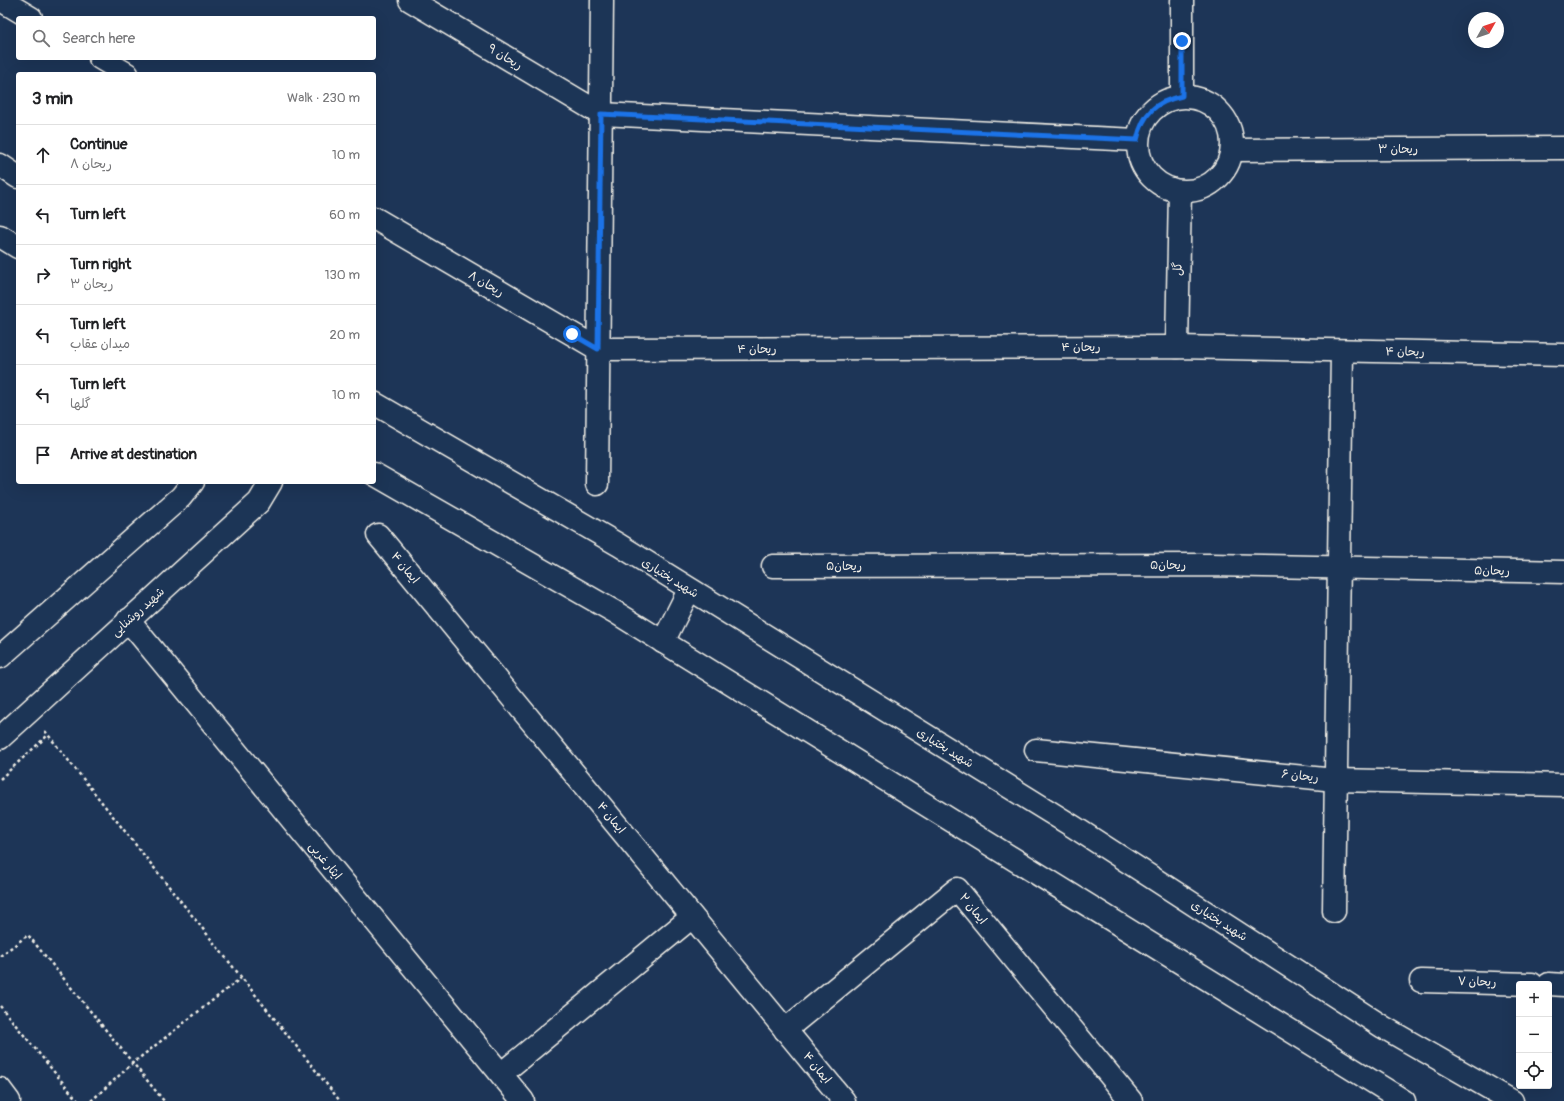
<!DOCTYPE html>
<meta charset="utf-8">
<style>
body{margin:0;font-family:Pangolin,"Playpen Sans Arabic",sans-serif;background:#f6f6f6;color:#202124}
.controls{position:absolute;right:12px;bottom:12px;display:grid;overflow:hidden;border-radius:4px;box-shadow:0 4px 16px #0002}
.controls button{width:36px;height:36px;display:grid;place-items:center;padding:0;border:0;border-bottom:1px solid #e0e0e0;background:#fff;color:#202124;font:20px sans-serif}
.compass{position:absolute;left:1468px;top:12px;width:36px;height:36px;border-radius:50%;background:#fff;box-shadow:0 4px 16px #0002;rotate:50deg}
.stop{position:absolute;width:12px;height:12px;margin:-9px;border:3px solid #1a73e8;border-radius:50%;background:#fff}
.stop.end{background:#1a73e8;border-color:#fff;box-shadow:0 1px 4px #0008}
.list{margin:0;padding:0;list-style:none}
h2{display:flex;justify-content:space-between;align-items:center;height:52px;margin:0;padding:0 16px;font-size:17px}
h2 small{font-size:13px;font-weight:400;color:#757577}
.list li{display:grid;grid-template-columns:26px 1fr auto;gap:12px;align-items:center;box-sizing:border-box;height:60px;padding:0 16px;border-top:1px solid #e0e0e0}
.list b{display:block;font-size:15px;white-space:nowrap}
.list p{margin:0;font-size:13px;white-space:nowrap;color:#757577}
.list em{font-size:13px;font-style:normal;color:#757577}
.icon{flex:none;width:22px;height:22px;fill:none;stroke:currentColor;stroke-width:2;stroke-linecap:round;stroke-linejoin:round}
.map{position:relative;flex:none;width:1564px;height:1101px;overflow:hidden}
.search{position:absolute;background:#fff;box-shadow:0 4px 16px #0002;left:16px;top:16px;width:360px;height:44px;display:flex;align-items:center;gap:10px;box-sizing:border-box;padding:0 14px;border-radius:4px;color:#757577;font-size:15px}
.panel{position:absolute;background:#fff;box-shadow:0 4px 16px #0002;left:16px;top:72px;width:360px;height:412px;border-radius:4px}
.map>svg:first-child{display:block}
.lines{fill:none;stroke-linecap:round;stroke-linejoin:round}
.street-casing{stroke:#f4f1e8;stroke-width:25}
.secondary-casing{stroke:#f4f1e8;stroke-width:25}
.path{stroke:#f4f1e8;stroke-width:2.5;stroke-dasharray:3 3;stroke-linecap:butt}
.street{stroke:#1d3557;stroke-width:22}
.secondary{stroke:#1d3557;stroke-width:22}
.route{stroke:#1a73e8;stroke-width:5}
.labels{text-anchor:middle;dominant-baseline:central;stroke-width:3;stroke-linejoin:round;paint-order:stroke}
.street-label{font-size:12px;fill:#f4f1e8;stroke:#1d3557}
</style>
<div class="map">
<svg width="1564" height="1101" viewBox="0 0 1564 1101">
<rect width="100%" height="100%" fill="#1d3557"/>
<filter id="ink" filterUnits="userSpaceOnUse"><feTurbulence type="fractalNoise" baseFrequency=".025" numOctaves="2"/><feDisplacementMap in="SourceGraphic" scale="8" xChannelSelector="R" yChannelSelector="G"/><feConvolveMatrix kernelMatrix="1 2 1 2 8 2 1 2 1" color-interpolation-filters="sRGB"/></filter>
<g filter="url(#ink)">
<g class="lines">
<defs>
<g id="street">
<polyline points="1,0 31,18"/>
<polyline points="410,0 601,114 1137,140"/>
<polyline points="1182,0 1182,96"/>
<polyline points="100,58 127,74"/>
<circle cx="1185" cy="144" r="47"/>
<polyline points="1232,150 1564,148"/>
<polyline points="374,218 598,349 1177,347 1564,355"/>
<polyline points="1177,347 1180,191"/>
<polyline points="597,484 602,0"/>
<polyline points="378,535 844,1101"/>
<polyline points="773,566 1211,565 1564,572"/>
<polyline points="128,620 523,1101"/>
<polyline points="1036,750 1335,780 1564,785"/>
<polyline points="1334,911 1342,351"/>
<polyline points="1421,981 1532,984"/>
<polyline points="1549,984 1564,985"/>
<polyline points="785,1030 957,889 1131,1101"/>
<polyline points="501,1074 692,917"/>
</g>
<g id="secondary">
<polyline points="0,165 18,177"/>
<polyline points="0,236 18,247"/>
<polyline points="374,403 619,545 1074,827 1383,1027 1512,1101"/>
<polyline points="374,474 615,612 1404,1101"/>
<polyline points="663,642 689,590"/>
<polyline points="0,657 181,497 193,482"/>
<polyline points="0,738 259,502 271,482"/>
<polyline points="0,1089 9,1101"/>
</g>
</defs>
<use href="#street" class="street-casing"/>
<use href="#secondary" class="secondary-casing"/>
<g class="path">
<polyline points="45,731 340,1101"/>
<polyline points="0,779 48,735"/>
<polyline points="0,956 28,935 164,1101"/>
<polyline points="0,1006 78,1101"/>
<polyline points="91,1101 133,1063 241,978"/>
</g>
<use href="#street" class="street"/>
<use href="#secondary" class="secondary"/>
</g>
</g>
<g class="lines" filter="url(#ink)">
<path class="route" d="M572 334 598 349 601 114 1137 140C1143 113 1155 102 1182 96V41"/>
</g>
<g class="labels">
<g class="street-label">
<text transform="translate(505 57) rotate(31)">ریحان ۹</text>
<text x="1398" y="149">ریحان ۳</text>
<text transform="translate(1178 269) rotate(-89)">گل</text>
<text transform="translate(486 284) rotate(30)">ریحان ۸</text>
<text x="1081" y="347">ریحان ۴</text>
<text x="757" y="349">ریحان ۴</text>
<text transform="translate(1405 352) rotate(1)">ریحان ۴</text>
<text x="1168" y="565">ریحان۵</text>
<text x="844" y="566">ریحان۵</text>
<text transform="translate(405 568) rotate(51)">ایمان ۴</text>
<text transform="translate(1492 571) rotate(1)">ریحان۵</text>
<text transform="translate(670 578) rotate(32)">شهید بختیاری</text>
<text transform="translate(138 612) rotate(-42)">شهید روشنایی</text>
<text transform="translate(945 748) rotate(32)">شهید بختیاری</text>
<text transform="translate(1300 776) rotate(6)">ریحان ۶</text>
<text transform="translate(611 818) rotate(51)">ایمان ۴</text>
<text transform="translate(325 861) rotate(51)">ایثار غربی</text>
<text transform="translate(973 909) rotate(51)">ایمان ۲</text>
<text transform="translate(1219 921) rotate(33)">شهید بختیاری</text>
<text transform="translate(1477 982) rotate(2)">ریحان ۷</text>
<text transform="translate(817 1068) rotate(51)">ایمان ۴</text>
</g>
</g>
</svg>
<div class="controls">
<button>+</button>
<button>−</button>
<button><svg class="icon" aria-label="locate" viewBox="0 0 24 24"><circle cx="12" cy="12" r="6"/><path d="M12 2v4M12 18v4M2 12h4M18 12h4"/></svg></button>
</div>
<svg class="compass" viewBox="-18 -18 36 36"><path d="M0-13l5 13h-10z" fill="#e53935"/><path d="M0 13l5-13h-10z" fill="#757577"/></svg>
<div class="stop" style="left:572px;top:334px"></div>
<div class="stop end" style="left:1182px;top:41px"></div>
<div class="search"><svg class="icon" aria-label="search" viewBox="0 0 24 24"><circle cx="10" cy="10" r="6"/><path d="M15 15l6 6"/></svg>Search here</div>
<section class="panel">
<h2>3 min<small>Walk · 230 m</small></h2>
<ul class="list">
<li><svg class="icon" aria-label="ahead" viewBox="0 0 24 24"><path d="M12 20V5M6 11l6-6 6 6"/></svg><div><b>Continue</b><p>ریحان ۸</p></div><em>10 m</em></li>
<li><svg class="icon" aria-label="left" viewBox="0 0 24 24"><path d="M17 20v-9H6M10 6l-5 5 5 5"/></svg><div><b>Turn left</b></div><em>60 m</em></li>
<li><svg class="icon" aria-label="right" viewBox="0 0 24 24"><path d="M7 20v-9h11M14 6l5 5-5 5"/></svg><div><b>Turn right</b><p>ریحان ۳</p></div><em>130 m</em></li>
<li><svg class="icon" aria-label="left" viewBox="0 0 24 24"><path d="M17 20v-9H6M10 6l-5 5 5 5"/></svg><div><b>Turn left</b><p>میدان عقاب</p></div><em>20 m</em></li>
<li><svg class="icon" aria-label="left" viewBox="0 0 24 24"><path d="M17 20v-9H6M10 6l-5 5 5 5"/></svg><div><b>Turn left</b><p>گلها</p></div><em>10 m</em></li>
<li><svg class="icon" aria-label="arrive" viewBox="0 0 24 24"><path d="M6 21V4h12l-3 4 3 4H6"/></svg><div><b>Arrive at destination</b></div></li>
</ul>
</section>
</div>
